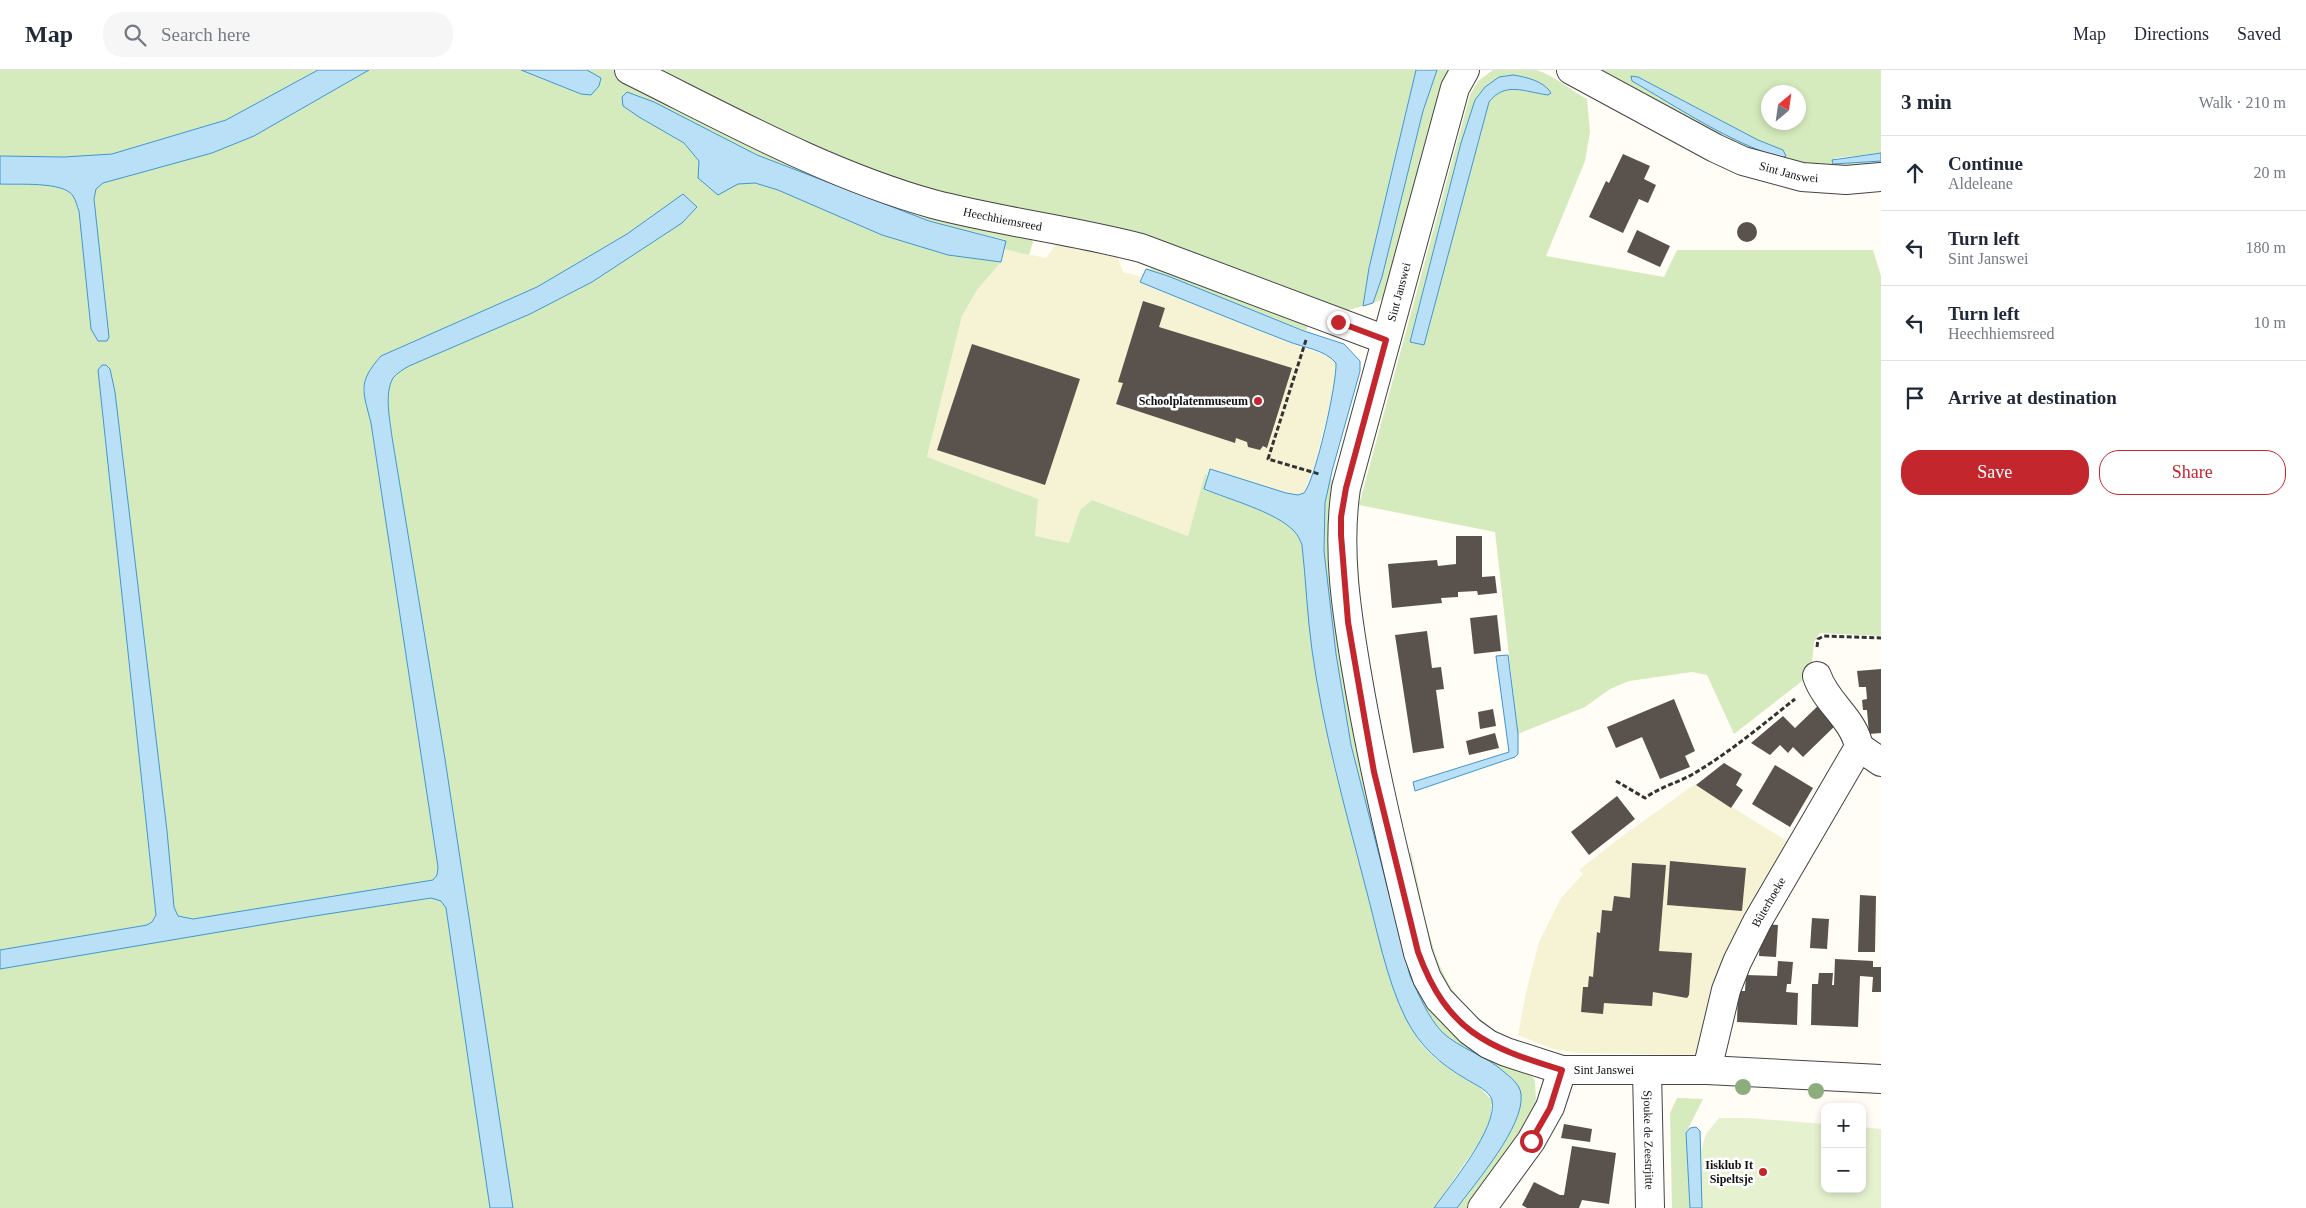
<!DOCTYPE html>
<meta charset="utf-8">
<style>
body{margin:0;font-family:"Times New Roman",serif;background:#f6f6f7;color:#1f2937}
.controls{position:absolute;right:15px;bottom:15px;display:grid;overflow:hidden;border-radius:10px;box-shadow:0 2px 8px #0003}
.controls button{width:45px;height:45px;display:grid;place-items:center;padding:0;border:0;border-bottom:1px solid #e0e1e3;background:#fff;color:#1f2937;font:25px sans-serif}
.compass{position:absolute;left:1761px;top:15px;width:45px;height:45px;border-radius:50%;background:#fff;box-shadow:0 2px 8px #0003;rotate:29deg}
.stop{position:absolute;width:15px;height:15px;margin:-11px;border:4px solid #c4262e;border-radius:50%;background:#fff}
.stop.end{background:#c4262e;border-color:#fff;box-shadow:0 1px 5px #0008}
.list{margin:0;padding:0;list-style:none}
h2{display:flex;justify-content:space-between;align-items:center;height:65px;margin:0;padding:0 20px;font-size:21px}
h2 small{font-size:16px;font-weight:400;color:#747a83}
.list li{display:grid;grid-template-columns:32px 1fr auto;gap:15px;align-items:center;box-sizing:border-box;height:75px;padding:0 20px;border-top:1px solid #e0e1e3}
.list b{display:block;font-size:19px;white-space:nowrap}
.list p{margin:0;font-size:16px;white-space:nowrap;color:#747a83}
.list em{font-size:16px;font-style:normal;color:#747a83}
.actions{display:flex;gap:10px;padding:15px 20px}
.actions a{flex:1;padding:11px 0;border:1px solid #c4262e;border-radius:20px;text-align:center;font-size:18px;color:#c4262e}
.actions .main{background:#c4262e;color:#fff}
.icon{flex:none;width:28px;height:28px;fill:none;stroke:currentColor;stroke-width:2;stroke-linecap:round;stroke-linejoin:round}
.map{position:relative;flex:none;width:1881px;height:1138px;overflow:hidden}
header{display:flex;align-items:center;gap:30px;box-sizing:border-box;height:70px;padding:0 25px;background:#fff;border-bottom:1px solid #e0e1e3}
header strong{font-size:24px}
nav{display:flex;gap:28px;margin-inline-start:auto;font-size:18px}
.search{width:350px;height:45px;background:#f6f6f7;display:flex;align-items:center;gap:12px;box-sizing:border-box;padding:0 18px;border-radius:20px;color:#747a83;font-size:19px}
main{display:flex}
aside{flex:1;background:#fff}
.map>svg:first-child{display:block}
.farmland{fill:#f6f3d4}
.green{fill:#d5ebbd;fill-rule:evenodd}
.pitch{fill:#e6f2cf}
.water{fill:#b9e0f7;stroke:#3f96cf}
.building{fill:#5a524d}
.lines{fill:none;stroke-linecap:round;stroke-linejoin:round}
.minor-casing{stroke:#444;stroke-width:30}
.path{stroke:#333;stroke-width:3;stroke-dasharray:5 2.5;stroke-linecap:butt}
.minor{stroke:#fff;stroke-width:28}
.tree{fill:#8dad7f}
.route{stroke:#c4262e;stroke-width:6}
.poi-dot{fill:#c4262e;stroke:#fff;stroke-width:2}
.labels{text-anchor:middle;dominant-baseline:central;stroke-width:5;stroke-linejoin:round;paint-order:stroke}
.street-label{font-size:12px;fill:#111;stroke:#fff}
.poi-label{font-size:12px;font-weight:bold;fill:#111;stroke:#fff;text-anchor:end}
</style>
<header>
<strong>Map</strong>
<div class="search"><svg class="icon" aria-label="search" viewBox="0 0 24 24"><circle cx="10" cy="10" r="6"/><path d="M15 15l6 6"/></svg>Search here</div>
<nav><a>Map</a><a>Directions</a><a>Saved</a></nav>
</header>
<main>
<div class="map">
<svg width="1881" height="1138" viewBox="0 0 1881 1138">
<rect width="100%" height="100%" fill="#fffdf5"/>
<g class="farmland">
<polygon points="1058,172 1116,182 1123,202 1142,207 1140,212 1290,273 1331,287 1336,292 1336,305 1332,328 1315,393 1304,423 1298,425 1286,423 1210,399 1207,405 1205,405 1188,466 1092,430 1080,440 1069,473 1035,466 927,388 962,246 977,220 1001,192 1004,179 1046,188"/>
<polygon points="1695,714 1795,776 1701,985 1578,983 1553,979 1518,965 1526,922 1539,872 1561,828 1583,804 1579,800 1621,767"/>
</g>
<g class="green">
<polygon points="0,0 318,0 226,50 112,84 64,87 0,86"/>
<path d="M369 0H521L581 24 591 25 599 16 601 8 587 0H613L652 19 1026 161 1033 172 1029 185 1004 179 1006 170 929 151 757 85 654 33 627 22 639 47 684 73 699 91V102L738 114 755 113 778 120 948 185 1001 192 977 220 962 246 927 387 1038 429 1035 466 1069 473 1080 440 1092 430 1188 466 1205 404 1207 405 1204 420C1229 429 1276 442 1294 461 1298 465 1300 470 1302 475L1312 581 1333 693 1385 892 1406 948 1422 975 1436 989 1455 1003 1477 1015 1492 1030 1490 1050 1483 1067 1434 1138H513L445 689 392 367C390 350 384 324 393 308 397 303 404 299 409 296L530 244 592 212 683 124 627 164 537 217 381 286 363 319 371 353 438 797 437 805 433 810 193 849 178 846 174 837 167 761 115 322 110 299 102 295 98 300 156 845 152 852 147 855 0 880V114C17 115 64 111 73 126 76 130 77 137 79 141L109 267 94 129 96 119 103 113 212 83 254 66Z"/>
<polygon points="648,0 1416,0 1369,198 1363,236 1338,243 907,114 797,72"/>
<polygon points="1437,0 1453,0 1387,228 1373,233 1382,207 1423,41"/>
<path d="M1493 0C1506 0 1523 0 1536 0 1554 5 1570 20 1587 29L1590 62 1585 91 1546 186 1664 207 1677 180H1873L1881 206V566L1820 563 1814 572 1811 604 1734 664 1707 605 1692 602 1629 611 1610 619 1585 637 1518 664 1495 462 1359 435 1470 25 1478 11ZM1499 7 1548 25C1525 22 1505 11 1489 32L1424 275 1410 272 1461 73Z"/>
<path d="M1597 0H1881V83L1836 88 1832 92 1881 91V100L1768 91ZM1634 6 1758 70 1783 80 1776 86 1742 72 1632 11ZM1768 22H1798V52H1768Z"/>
<polygon points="1171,196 1308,256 1306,261 1146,199"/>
<path d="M1330 409 1339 412 1410 883 1529 1001 1535 1011 1536 1033 1532 1054 1473 1138H1457L1510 1063 1501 999C1482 988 1456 978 1441 961 1428 946 1419 925 1410 906L1351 675 1336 584 1324 481 1325 434Z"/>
<path d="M1411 782C1421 825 1429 886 1454 922 1463 935 1475 945 1487 955L1488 957 1485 959 1437 908 1404 789Z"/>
<polygon points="432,828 441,831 446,838 490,1138 0,1138 0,899 308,847"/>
<polygon points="1677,1028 1703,1029 1686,1063 1690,1138 1672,1138 1670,1043"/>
</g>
<polygon class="pitch" points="1719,1048 1748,1048 1825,1054 1825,1119 1862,1119 1862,1057 1881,1059 1881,1138 1702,1138 1700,1084 1706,1064"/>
<g class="water">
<path d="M318 0H369L254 66 212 83 103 113 96 119 94 129 109 267 107 271H98L91 259 79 141C77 137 76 130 73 126 64 111 17 115 0 114V86L64 87 112 84 226 50Z"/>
<polygon points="521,0 587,0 601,8 599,16 591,25 581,24"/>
<polygon points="1416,0 1437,0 1423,41 1382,207 1373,233 1363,236 1369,198"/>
<path d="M1513 5C1526 7 1544 11 1551 23L1548 25C1525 22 1505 11 1489 32L1424 275 1410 272 1461 73 1475 30 1485 17 1499 7Z"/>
<path d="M1631 6 1638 7 1758 70 1783 80 1786 86 1782 88C1732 74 1677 37 1632 11Z"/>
<polygon points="627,22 654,32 757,85 929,151 1006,171 1001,192 948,185 882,165 778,120 755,113 738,114 718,125 698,108 699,91 684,73 639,47 623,36 622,27"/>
<polygon points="1881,83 1881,91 1833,94 1832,90"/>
<path d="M683 124 697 137 682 153 592 212 530 244 409 296C404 299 397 303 393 308 384 324 390 350 392 367L445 689 513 1138H490L446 838 441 831 431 828 308 847 0 899V880L147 855 152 852 156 845 98 300 102 295H106L110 299 115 322 167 761 174 837 178 846 193 849 433 810 437 805 438 797 371 353C363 321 357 313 381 286L537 217 627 164Z"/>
<path d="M1146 199 1168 206 1304 261 1344 274 1360 291V301L1332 401 1325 433 1324 481 1336 584 1351 675 1410 906C1419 925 1428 947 1442 962 1460 979 1485 985 1503 1001 1510 1007 1520 1014 1521 1024 1525 1056 1475 1113 1457 1138H1434C1450 1115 1498 1058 1492 1030 1490 1021 1474 1014 1466 1009 1440 994 1420 976 1406 949 1386 909 1377 859 1365 815 1345 738 1323 660 1312 580 1307 545 1306 510 1302 475 1300 470 1298 465 1294 461 1276 442 1228 429 1204 419L1210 399 1286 423 1298 425 1304 423C1316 408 1337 313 1336 293 1324 279 1304 278 1287 271 1238 252 1189 232 1140 212Z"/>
<polygon points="1508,585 1518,664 1518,684 1515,687 1415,721 1413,712 1509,682 1496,586"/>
<polygon points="1696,1057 1700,1061 1702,1138 1690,1138 1686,1063 1690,1058"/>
</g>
<g class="building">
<polygon points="1623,84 1650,96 1644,109 1656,115 1648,133 1639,129 1623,163 1589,147 1606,111 1609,113"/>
<circle cx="1747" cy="162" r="10"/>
<polygon points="1637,160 1670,176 1660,197 1627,182"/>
<polygon points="1143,231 1165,238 1159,257 1292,298 1267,378 1263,376 1260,380 1248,377 1247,372 1236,368 1235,373 1116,334 1123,313 1118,312"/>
<polygon points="972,274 1080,309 1045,415 937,380"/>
<polygon points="1456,466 1482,466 1482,507 1495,506 1497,523 1478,525 1477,521 1458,522 1458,527 1441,528 1442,533 1392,538 1388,494 1437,490 1438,496 1456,494"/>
<polygon points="1497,545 1501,581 1474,584 1470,548"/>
<polygon points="1427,561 1432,598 1441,597 1444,619 1436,620 1444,678 1413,683 1395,565"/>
<polygon points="1881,599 1881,663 1869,664 1867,640 1863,640 1862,630 1867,629 1866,617 1859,617 1857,601"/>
<polygon points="1674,629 1695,681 1685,686 1690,697 1660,709 1642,667 1616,678 1607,657"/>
<polygon points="1822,632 1840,651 1803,687 1793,677 1788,683 1780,675 1770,685 1751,673 1783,646 1795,658"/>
<polygon points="1493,639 1496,656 1480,659 1478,642"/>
<polygon points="1495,663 1499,678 1469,685 1466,671"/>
<polygon points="1724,693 1742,704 1736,715 1743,720 1731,738 1696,715"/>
<polygon points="1775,695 1813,718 1790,757 1752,734"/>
<polygon points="1617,726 1635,749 1589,785 1571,762"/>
<polygon points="1670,791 1746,798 1742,841 1667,835"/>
<polygon points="1632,793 1666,795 1659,881 1692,883 1689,925 1687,928 1653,922 1652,936 1604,933 1603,944 1581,942 1583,917 1588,917 1589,906 1593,907 1597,862 1600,863 1602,840 1612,841 1614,826 1630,828"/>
<polygon points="1860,825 1876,826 1875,882 1858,882"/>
<polygon points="1812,848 1829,849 1827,879 1810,878"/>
<polygon points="1761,854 1778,855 1776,887 1759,886"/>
<polygon points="1835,889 1873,891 1873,897 1881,897 1881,922 1872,922 1873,907 1860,906 1858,957 1811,955 1812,914 1818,914 1819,903 1833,903 1832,915 1834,915"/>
<polygon points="1778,891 1793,892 1791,914 1787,914 1786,922 1798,923 1797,955 1737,952 1738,921 1745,921 1746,905 1777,906"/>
<polygon points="1564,1054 1592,1059 1590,1072 1561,1068"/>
<polygon points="1572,1076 1616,1083 1609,1134 1582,1130 1579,1138 1527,1138 1522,1135 1534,1112 1560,1125 1564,1125"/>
</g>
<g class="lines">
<defs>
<g id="minor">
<path id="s1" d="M629 0C728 49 826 104 933 134 1002 152 1072 160 1141 178L1386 270"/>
<path id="s2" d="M1465 0 1455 18 1346 418C1337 478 1346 539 1356 598 1372 694 1395 788 1418 883L1427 908 1439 929 1470 961 1488 974 1506 982 1562 1000H1707L1881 1009"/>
<path id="s3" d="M1571 0 1715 78 1743 91 1802 107 1846 110 1881 107"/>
<polyline points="1859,677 1881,692"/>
<path id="s4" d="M1707 1000 1726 920 1737 892 1757 852 1859 677C1854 649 1826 633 1817 606"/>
<path id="s5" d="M1647 1001 1650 1138"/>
<polyline points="1482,1138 1531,1071 1550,1037 1562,1000"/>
</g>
</defs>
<use href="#minor" class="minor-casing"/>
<g class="path">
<polyline points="1306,270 1268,389 1319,404"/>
<polyline points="1817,577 1818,569 1824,566 1881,568"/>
<path d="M1616 711 1645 728C1660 717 1677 713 1693 704 1729 683 1762 655 1795 629"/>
</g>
<use href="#minor" class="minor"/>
</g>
<g class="tree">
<circle cx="1743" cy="1017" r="8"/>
<circle cx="1816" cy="1021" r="8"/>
</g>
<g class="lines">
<path class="route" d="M1338 252 1386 270 1346 418 1341 447V465L1348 552 1365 651 1374 702 1418 882C1447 961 1486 977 1562 1000L1550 1038 1531 1071"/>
</g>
<g class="poi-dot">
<circle cx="1258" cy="331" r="5"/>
<circle cx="1763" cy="1102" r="5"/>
</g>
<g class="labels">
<g class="street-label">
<text stroke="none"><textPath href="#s3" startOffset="242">Sint Janswei</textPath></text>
<text stroke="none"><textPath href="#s1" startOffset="404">Heechhiemsreed</textPath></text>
<text transform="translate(1399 222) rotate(-75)">Sint Janswei</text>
<text stroke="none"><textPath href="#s4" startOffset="180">Bûterhoeke</textPath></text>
<text stroke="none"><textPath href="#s2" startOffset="1146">Sint Janswei</textPath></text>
<text stroke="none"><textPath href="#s5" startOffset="69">Sjouke de Zeestrjitte</textPath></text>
</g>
<g class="poi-label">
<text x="1248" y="331">Schoolplatenmuseum</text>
<text x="1753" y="1095">Iisklub It<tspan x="1753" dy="14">Sipeltsje</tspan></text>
</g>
</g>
</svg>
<div class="controls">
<button>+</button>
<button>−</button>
</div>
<svg class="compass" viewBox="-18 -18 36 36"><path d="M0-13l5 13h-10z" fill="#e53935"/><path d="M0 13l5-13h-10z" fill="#747a83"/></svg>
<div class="stop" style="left:1531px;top:1071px"></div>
<div class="stop end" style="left:1338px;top:252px"></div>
</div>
<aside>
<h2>3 min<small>Walk · 210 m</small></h2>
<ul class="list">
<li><svg class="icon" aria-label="ahead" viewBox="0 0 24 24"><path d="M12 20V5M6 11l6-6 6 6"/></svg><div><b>Continue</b><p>Aldeleane</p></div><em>20 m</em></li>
<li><svg class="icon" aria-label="left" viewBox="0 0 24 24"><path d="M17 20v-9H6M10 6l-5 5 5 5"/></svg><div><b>Turn left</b><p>Sint Janswei</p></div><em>180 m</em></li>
<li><svg class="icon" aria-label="left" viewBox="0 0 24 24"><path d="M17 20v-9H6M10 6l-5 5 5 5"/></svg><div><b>Turn left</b><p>Heechhiemsreed</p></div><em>10 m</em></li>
<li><svg class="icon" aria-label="arrive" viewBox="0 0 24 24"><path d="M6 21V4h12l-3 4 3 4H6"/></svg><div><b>Arrive at destination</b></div></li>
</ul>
<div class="actions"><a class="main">Save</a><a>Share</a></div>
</aside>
</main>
